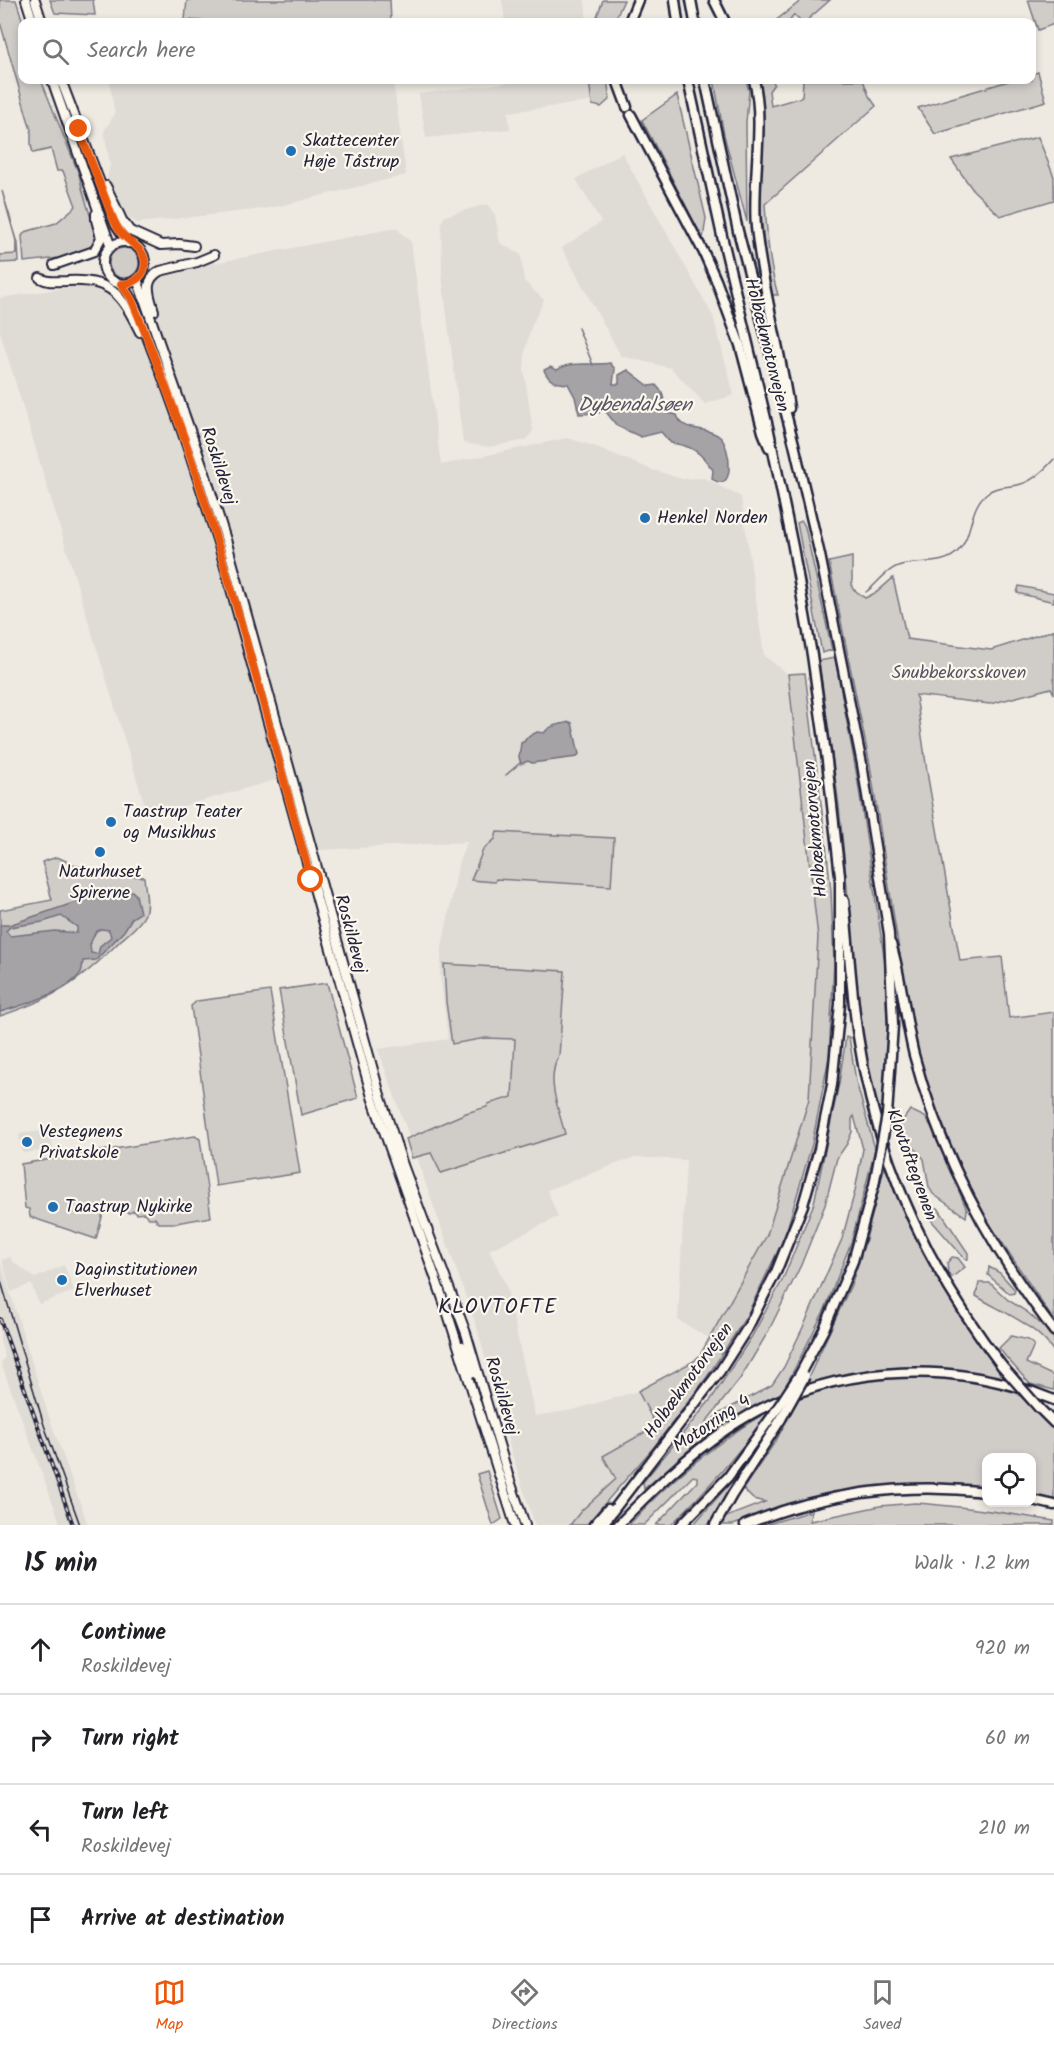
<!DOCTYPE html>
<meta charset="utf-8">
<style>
body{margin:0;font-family:Kalam,sans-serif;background:#f6f6f6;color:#202124}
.controls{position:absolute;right:18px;bottom:18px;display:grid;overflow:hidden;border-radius:12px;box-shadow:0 3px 9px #0003}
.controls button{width:54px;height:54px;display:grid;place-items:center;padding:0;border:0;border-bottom:2px solid #e0e0e0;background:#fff;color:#202124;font:30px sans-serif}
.stop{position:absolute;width:18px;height:18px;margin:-14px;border:4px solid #ea580c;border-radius:50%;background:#fff}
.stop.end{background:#ea580c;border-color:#fff;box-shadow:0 2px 6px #0008}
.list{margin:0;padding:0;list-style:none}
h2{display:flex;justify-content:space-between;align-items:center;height:78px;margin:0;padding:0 24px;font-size:26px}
h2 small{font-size:20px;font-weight:400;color:#757577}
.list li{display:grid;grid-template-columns:39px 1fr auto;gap:18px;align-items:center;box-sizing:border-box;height:90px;padding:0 24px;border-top:2px solid #e0e0e0}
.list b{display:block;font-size:22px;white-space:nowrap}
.list p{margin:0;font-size:20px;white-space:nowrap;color:#757577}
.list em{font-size:20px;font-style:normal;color:#757577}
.icon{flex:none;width:33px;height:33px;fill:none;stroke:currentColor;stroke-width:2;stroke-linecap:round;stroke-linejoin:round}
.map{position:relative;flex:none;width:1054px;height:1525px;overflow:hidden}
.search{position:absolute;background:#fff;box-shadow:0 3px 9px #0003;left:18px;right:18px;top:18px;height:66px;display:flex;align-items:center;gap:15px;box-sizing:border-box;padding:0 21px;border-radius:12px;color:#757577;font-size:22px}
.sheet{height:438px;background:#fff}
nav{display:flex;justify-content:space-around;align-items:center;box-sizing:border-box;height:84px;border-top:2px solid #e0e0e0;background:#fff;font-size:16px;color:#757577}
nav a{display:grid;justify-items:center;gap:3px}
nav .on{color:#ea580c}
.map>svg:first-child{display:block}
.built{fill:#dfdbd5}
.green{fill:#d0cdc9;stroke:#797882;stroke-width:1.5;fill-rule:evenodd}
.water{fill:#a6a3a7;stroke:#716f7c;stroke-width:1.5;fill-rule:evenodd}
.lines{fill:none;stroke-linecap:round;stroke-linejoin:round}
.stream{stroke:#716f7c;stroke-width:1.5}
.major-casing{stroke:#22223b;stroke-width:12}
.highway-casing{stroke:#22223b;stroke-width:13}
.major{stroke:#fbf7ec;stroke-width:8}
.highway{stroke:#fbf7ec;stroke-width:8}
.tram{stroke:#22223b;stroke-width:1.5}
.rail-casing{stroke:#22223b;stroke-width:4}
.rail{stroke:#fbf7ec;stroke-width:1.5;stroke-dasharray:4.5;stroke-linecap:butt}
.highway-bridge-casing{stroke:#22223b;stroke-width:13;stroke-linecap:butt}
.highway-bridge{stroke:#fbf7ec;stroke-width:8}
.route{stroke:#ea580c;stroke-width:8}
.poi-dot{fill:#1f6fb2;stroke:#fbf7ec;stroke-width:2}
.labels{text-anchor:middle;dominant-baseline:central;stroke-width:4.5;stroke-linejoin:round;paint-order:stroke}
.poi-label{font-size:18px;fill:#22223b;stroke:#fbf7ec;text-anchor:start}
.street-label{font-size:18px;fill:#22223b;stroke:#fbf7ec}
.park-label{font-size:18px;fill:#565566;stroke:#fbf7ec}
.water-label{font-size:20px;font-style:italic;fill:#575666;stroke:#fbf7ec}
.quarter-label{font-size:21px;letter-spacing:1.5px;fill:#22223b;stroke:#fbf7ec}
</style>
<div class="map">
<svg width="1054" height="1525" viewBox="0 0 1054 1525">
<rect width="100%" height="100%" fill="#eeeae2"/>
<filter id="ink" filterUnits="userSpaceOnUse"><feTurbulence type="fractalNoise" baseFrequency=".0167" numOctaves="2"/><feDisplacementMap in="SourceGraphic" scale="12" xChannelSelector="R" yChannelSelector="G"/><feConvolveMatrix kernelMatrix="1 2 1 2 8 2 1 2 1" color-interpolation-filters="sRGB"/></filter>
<g filter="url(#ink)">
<g class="built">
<polygon points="502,0 585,0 587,22 505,22"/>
<polygon points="109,80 393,80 406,175 271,208 137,223 123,213 107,179 110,165 104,131 115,114"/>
<polygon points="513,80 594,80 596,101 508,112 510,129 426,138 419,94 513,82"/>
<polygon points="622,153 713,316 734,395 705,404 671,368 621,356 562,248 601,222 576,179"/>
<polygon points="487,204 495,215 500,243 521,255 524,281 544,300 531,327 525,351 524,370 533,431 526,440 489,447 463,443 442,275 441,223 445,216"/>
<polygon points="396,228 411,242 441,465 567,438 594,446 650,469 682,479 704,478 741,497 764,656 788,674 818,937 809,1099 767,1235 709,1338 678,1320 686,1160 635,1157 547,1190 558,1217 489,1250 506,1285 535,1416 573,1410 638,1391 656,1426 604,1456 617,1479 581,1511 570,1525 535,1525 511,1451 477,1328 378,1049 448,1039 440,975 442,948 459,861 467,842 319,850 297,774 148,816 0,332 0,298 168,272"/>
<polygon points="50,1130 53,1149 24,1153 22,1152 19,1134"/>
<polygon points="10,1257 12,1261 35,1278 64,1265 74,1291 39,1304 31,1284 11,1292 2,1260"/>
<polygon points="0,1260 48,1414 88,1525 61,1525 1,1363 5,1357 0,1341"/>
</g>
<g class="green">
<polygon points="0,0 16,0 23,22 22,80 41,80 79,174 82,188 96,235 90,250 60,258 24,262 22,236 25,232 56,223 76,206 63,171 57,171 51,149 33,153 31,145 31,130 0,22"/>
<polygon points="50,0 93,0 95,15 55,13"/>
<polygon points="187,0 390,0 391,22 226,22 185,20"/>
<polygon points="603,0 624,0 614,22 595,22"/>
<polygon points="802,0 830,0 805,22 801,22 794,15 789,22 774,22"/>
<polygon points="1028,0 1054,0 1054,24 1038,30"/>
<polygon points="1038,72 1046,101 935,134 918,108 1012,80 1032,80 1032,74"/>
<polygon points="589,80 607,80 610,99 601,107 592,105"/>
<polygon points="714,80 746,80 749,91 746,122 747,222 724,135"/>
<path d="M758 80H773L774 84 769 91 771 106 802 97 803 80H863L869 96 876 106 765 204C767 235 769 265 778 295H771L764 247 760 200 761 92Z"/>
<polygon points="677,95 706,218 703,239 642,120"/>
<polygon points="1038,137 1054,177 1054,200 1000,216 973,190 951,159"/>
<polygon points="2,191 18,243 19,262 0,263 0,255 17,254 16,241"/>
<circle cx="124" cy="263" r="15"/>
<polygon points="802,521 805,527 832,650 822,653 797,523"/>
<polygon points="852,557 852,588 865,598 877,592 893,578 907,639 991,650 1054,630 1054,694 1051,688 990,704 916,695 928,778 960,961 1002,957 1009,1018 1054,1012 1054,1321 988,1221 962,1170 935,1106 912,1033 870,765 829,562"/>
<polygon points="1019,586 1054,593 1054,602 1017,593"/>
<polygon points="835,658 857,776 885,963 888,1050 886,1089 881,1122 870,1078 861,1029 839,806 819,661"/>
<polygon points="805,673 826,844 831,891 834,963 829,1057 812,1144 785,1236 746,1317 707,1377 653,1448 586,1525 570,1525 581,1511 616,1479 603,1456 656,1426 638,1391 694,1361 700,1355 767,1235 809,1099 818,937 788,674"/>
<polygon points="497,832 614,838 611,886 496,879 495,882 471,880 483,850 495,839"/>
<path d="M57 857 93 873 144 877C145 889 149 903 145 914 141 924 128 934 120 941 80 982 55 998 0 1016V910L52 900 42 862Z"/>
<path d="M444 964 565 971 559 1056C545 1079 559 1110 565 1134L441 1173 431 1153 412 1158 406 1139 466 1113 487 1107 488 1104 512 1097 515 1039 486 1038 452 1044 446 1002Z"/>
<polygon points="327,983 358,1098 301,1115 279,990"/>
<polygon points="270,991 300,1173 216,1186 191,1006 197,1001"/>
<path d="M846 1037H849L856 1081 875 1149 852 1240 825 1309 782 1393 731 1420 695 1445 644 1489 643 1482 712 1398 752 1336 783 1279 814 1203 839 1083ZM854 1116 863 1149 855 1191 842 1239 805 1323 784 1367 772 1385 720 1413 706 1425V1422L740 1379 768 1332 801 1265 825 1205 837 1158 847 1144 852 1132V1119Z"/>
<polygon points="910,1110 925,1117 931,1126 967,1210 966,1217 933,1194 929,1187 924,1159 902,1133 899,1126"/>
<polygon points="195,1136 200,1139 211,1217 176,1223 158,1223 155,1218 149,1218 144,1213 137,1214 134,1211 129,1213 105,1206 96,1239 30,1217 29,1209 25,1208 21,1164"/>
<path d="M884 1169 887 1170C915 1243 954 1309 1000 1373L999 1377C951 1367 903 1365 855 1373 838 1376 822 1382 805 1385L851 1285 865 1243Z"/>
<polygon points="938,1208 968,1253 968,1259 965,1259 931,1220 931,1209"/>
<polygon points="952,1257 958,1258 965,1267 951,1278 948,1273 947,1263"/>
<polygon points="989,1267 1000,1273 1015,1290 1014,1293 1010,1294 988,1275"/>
<path d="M979 1283H990L1008 1300 1027 1312 1044 1327 1054 1339V1352C1037 1325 1002 1312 976 1296Z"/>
<polygon points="1011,1336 1028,1340 1034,1345 1026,1363 1054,1376 1054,1390 1030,1384 1006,1357 999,1348"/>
<polygon points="938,1375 1012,1388 1054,1429 1054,1503 1032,1497 1032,1458 986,1458 986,1490 864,1490 804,1500 773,1510 733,1525 719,1525 721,1519 765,1502 753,1499 743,1489 777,1439 799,1395 817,1389 873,1377"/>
<path d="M770 1411C740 1452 708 1489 671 1525H656L697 1482V1477L693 1476 644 1525H629C658 1492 691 1464 727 1438 741 1428 755 1418 770 1411Z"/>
<polygon points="749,1462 711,1525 693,1525"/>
<polygon points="487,1471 502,1519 493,1525 477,1474"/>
<path d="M915 1503C962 1506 1008 1513 1054 1521V1525H765L811 1511 810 1521 880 1506Z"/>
</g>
<g class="water">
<path d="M610 363 615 369 613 384H619V375L628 370 649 386 656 385 662 392 667 413 677 415C683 434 706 425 720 437 731 447 736 495 712 479L713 470C700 452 693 446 671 443L661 432 641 437 617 426 603 408 599 413 579 414 575 397 568 384C555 383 549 382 544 370L550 367 557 370C571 360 592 366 610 363Z"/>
<path d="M570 722 572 723 579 754 577 757 532 763 528 761 521 764 519 757 521 743 525 741 526 738 537 732 544 733C551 724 559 725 570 722Z"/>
<path d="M111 890 132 891 136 895 140 913 132 918 124 931 96 960 83 961C82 965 83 970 80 974 67 992 21 1006 0 1012V925H9ZM61 916 77 927V933L55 931 10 936 6 931 10 927 43 922ZM101 929 109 930 111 937 100 946 98 954 91 953 90 944 96 931Z"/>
</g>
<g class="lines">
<g class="stream">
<polyline points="578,328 593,365"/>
<path d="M866 592C878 584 884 571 898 566 917 559 944 568 959 550 973 534 969 507 987 493 997 485 1009 488 1021 484 1033 481 1046 468 1054 459"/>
<polyline points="506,775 520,763"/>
</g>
<defs>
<g id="major">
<polyline points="26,0 33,22"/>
<polyline points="35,0 42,22"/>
<polyline points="52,80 111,247"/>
<polyline points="61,80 116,225 128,243"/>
<polyline points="106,186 122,220 130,231 161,245 179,244 194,246"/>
<circle cx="124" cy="263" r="21"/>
<polyline points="54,265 94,251 101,238 96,220 96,214"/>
<path d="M40 278C49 283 57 281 67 281 112 278 122 296 140 332"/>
<polyline points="137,279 205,473 227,543 380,1095 403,1165 466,1333 508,1475 525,1525"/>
<path d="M121 284C136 302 143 327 152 350 178 414 198 480 219 546L372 1097 446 1308 515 1525"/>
<path d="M154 311C150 296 142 281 160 271L197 262 214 255"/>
<polyline points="462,1346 468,1358 474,1373"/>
</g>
<g id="highway">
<polyline points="675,0 678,22"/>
<polyline points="691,0 695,22"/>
<polyline points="714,0 725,22"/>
<polyline points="629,22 638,0"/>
<polyline points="617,80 627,107"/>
<polyline points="705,80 738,231 794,444 820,555 862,764 889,934 893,1025 887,1115"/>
<path d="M754 80C765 124 752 179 756 227 762 288 780 347 789 408"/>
<polyline points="631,115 704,253 716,280 740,345 763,432 769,447"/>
<path d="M844 900C849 945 851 991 858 1036 876 1158 927 1268 1002 1366"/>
<path d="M891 944C902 979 905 1019 914 1055 941 1157 991 1248 1054 1331"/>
<polyline points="800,1374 824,1329 853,1261 874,1185"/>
<polyline points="1039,1408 1054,1423"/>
<polyline points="1032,1500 1054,1505"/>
<polyline points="594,1525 608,1509"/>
<polyline points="602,1525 720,1371 748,1327 776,1272 803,1205 819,1149 832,1085 840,1004 840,876 827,761 812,655 793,547 769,431 722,236 688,80"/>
<path d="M618 1525C652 1490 687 1456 727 1429 823 1364 948 1356 1054 1400"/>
<polyline points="681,1525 728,1477 773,1415"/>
<polyline points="715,1525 732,1495 781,1419"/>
<path d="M745 1525C820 1493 906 1482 986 1492"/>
</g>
</defs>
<use href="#major" class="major-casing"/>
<use href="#highway" class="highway-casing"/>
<use href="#major" class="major"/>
<use href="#highway" class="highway"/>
<polyline class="tram" points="0,1278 44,1425 80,1525"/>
<defs>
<polyline id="rail" points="0,1319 73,1525"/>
</defs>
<use href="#rail" class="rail-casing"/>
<use href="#rail" class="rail"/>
<defs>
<g id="highway-bridge">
<polyline points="874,1185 887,1115"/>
<polyline points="1002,1366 1039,1408"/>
<polyline points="773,1415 800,1374"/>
<polyline points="781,1419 805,1376"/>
</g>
</defs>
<use href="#highway-bridge" class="highway-bridge-casing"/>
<use href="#highway-bridge" class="highway-bridge"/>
</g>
</g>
<g class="lines" filter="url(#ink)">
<path class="route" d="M79 129C87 151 96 173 104 195 109 207 112 219 119 230 126 242 143 246 145 261 146 276 134 284 121 284L131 298C155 357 178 416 197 477 240 610 274 745 311 880"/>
</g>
<g class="poi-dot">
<circle cx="291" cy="151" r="6"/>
<circle cx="645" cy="518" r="6"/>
<circle cx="111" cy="822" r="6"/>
<circle cx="100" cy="852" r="6"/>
<circle cx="27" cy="1142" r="6"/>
<circle cx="53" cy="1207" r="6"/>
<circle cx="62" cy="1280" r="6"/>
</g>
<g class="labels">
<g class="poi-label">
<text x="303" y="141">Skattecenter<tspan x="303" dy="21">Høje Tåstrup</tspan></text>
<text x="657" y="518">Henkel Norden</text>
<text x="123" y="812">Taastrup Teater<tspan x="123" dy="21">og Musikhus</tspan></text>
<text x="100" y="872" text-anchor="middle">Naturhuset<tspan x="100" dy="21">Spirerne</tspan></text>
<text x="39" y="1132">Vestegnens<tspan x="39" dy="21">Privatskole</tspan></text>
<text x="65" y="1207">Taastrup Nykirke</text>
<text x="74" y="1270">Daginstitutionen<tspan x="74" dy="21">Elverhuset</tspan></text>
</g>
<g class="street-label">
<text transform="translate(766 345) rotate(76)">Holbækmotorvejen</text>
<text transform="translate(218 466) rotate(72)">Roskildevej</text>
<text transform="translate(816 829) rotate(-95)">Holbækmotorvejen</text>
<text transform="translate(350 934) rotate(75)">Roskildevej</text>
<text transform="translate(911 1165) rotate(70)">Klovtoftegrenen</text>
<text transform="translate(689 1381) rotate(-54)">Holbækmotorvejen</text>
<text transform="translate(501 1396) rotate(74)">Roskildevej</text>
<text transform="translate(712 1424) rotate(-34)">Motorring 4</text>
</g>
<g class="park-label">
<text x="959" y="673">Snubbekorsskoven</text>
</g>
<g class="water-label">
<text x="635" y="406">Dybendalsøen</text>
</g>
<g class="quarter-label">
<text x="498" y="1307">KLOVTOFTE</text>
</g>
</g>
</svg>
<div class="controls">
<button><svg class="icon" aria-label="locate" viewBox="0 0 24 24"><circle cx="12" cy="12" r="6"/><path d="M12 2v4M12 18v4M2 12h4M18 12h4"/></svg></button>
</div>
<div class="stop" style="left:311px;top:880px"></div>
<div class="stop end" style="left:79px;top:129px"></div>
<div class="search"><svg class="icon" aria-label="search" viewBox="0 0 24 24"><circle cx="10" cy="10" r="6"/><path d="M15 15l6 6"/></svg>Search here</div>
</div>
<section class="sheet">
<h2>15 min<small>Walk · 1.2 km</small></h2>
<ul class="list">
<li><svg class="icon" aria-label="ahead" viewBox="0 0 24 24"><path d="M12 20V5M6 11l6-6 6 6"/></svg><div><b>Continue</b><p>Roskildevej</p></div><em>920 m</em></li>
<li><svg class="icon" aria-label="right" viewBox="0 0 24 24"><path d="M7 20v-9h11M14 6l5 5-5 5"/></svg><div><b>Turn right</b></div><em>60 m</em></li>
<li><svg class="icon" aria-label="left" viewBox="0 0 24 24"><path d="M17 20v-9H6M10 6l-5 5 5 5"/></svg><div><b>Turn left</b><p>Roskildevej</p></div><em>210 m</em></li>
<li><svg class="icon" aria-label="arrive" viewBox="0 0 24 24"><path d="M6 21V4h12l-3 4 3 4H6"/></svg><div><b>Arrive at destination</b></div></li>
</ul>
</section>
<nav>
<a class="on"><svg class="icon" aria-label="map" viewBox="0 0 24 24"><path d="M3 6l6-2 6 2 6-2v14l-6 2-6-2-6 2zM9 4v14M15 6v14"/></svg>Map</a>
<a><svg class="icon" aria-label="directions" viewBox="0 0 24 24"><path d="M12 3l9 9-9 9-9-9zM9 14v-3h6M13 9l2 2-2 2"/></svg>Directions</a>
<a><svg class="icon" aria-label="saved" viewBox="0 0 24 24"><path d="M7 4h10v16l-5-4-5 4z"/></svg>Saved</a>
</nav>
